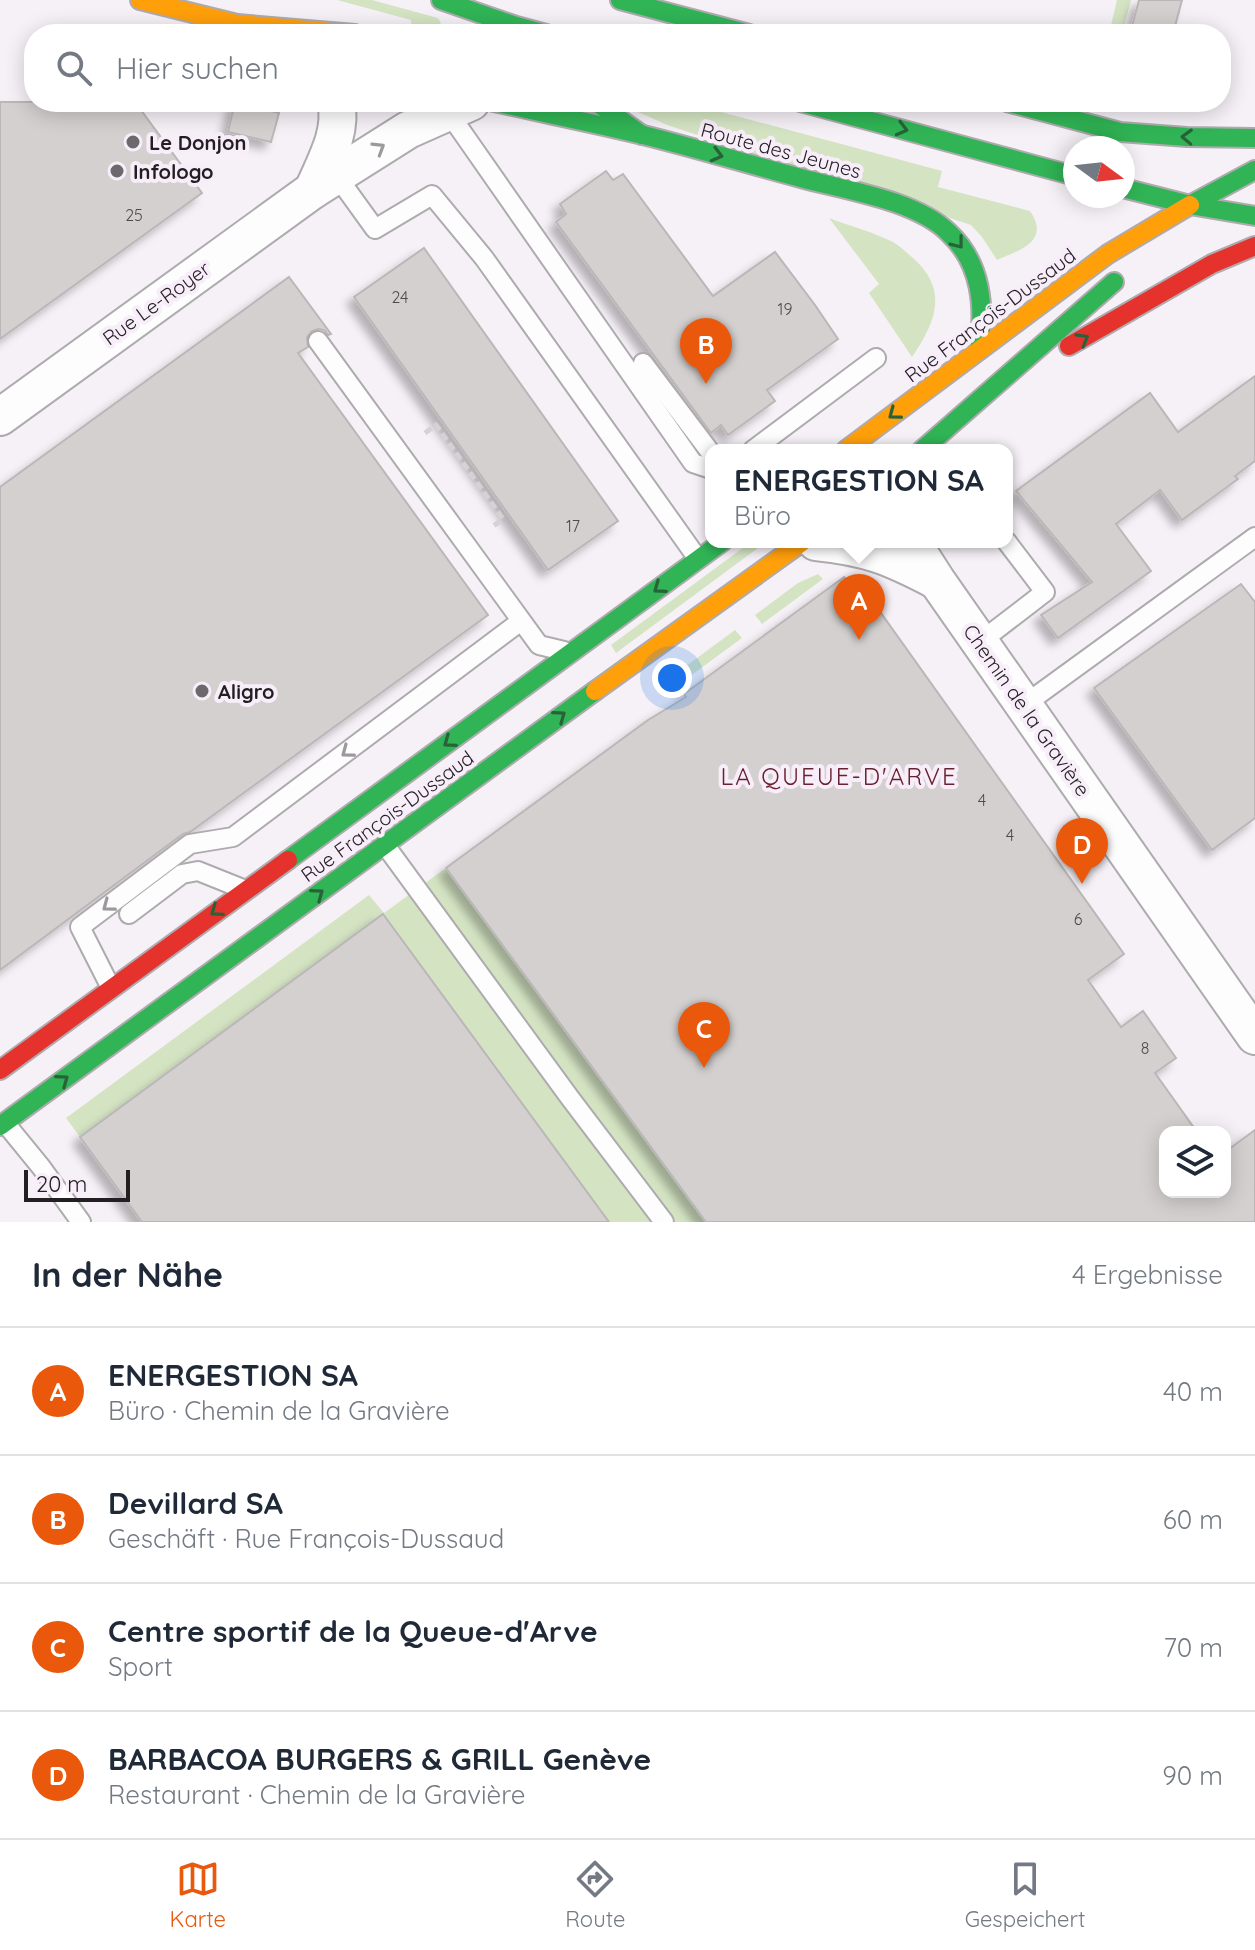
<!DOCTYPE html>
<html lang="de">
<meta charset="utf-8">
<style>
body{margin:0;font-family:Quicksand,sans-serif;background:#f6f6f7;color:#1f2937}
.controls{position:absolute;right:24px;bottom:24px;display:grid;overflow:hidden;border-radius:16px;box-shadow:0 4px 20px #0003}
.controls button{width:72px;height:72px;display:grid;place-items:center;padding:0;border:0;border-bottom:2px solid #e0e1e3;background:#fff;color:#1f2937;font:40px sans-serif}
.compass{position:absolute;left:1063px;top:136px;width:72px;height:72px;border-radius:50%;background:#fff;box-shadow:0 4px 20px #0003;rotate:105deg}
.scale{position:absolute;left:24px;bottom:20px;width:106px;box-sizing:border-box;padding-left:8px;border:4px solid #221e22;border-top:0;font-size:22px;line-height:28px;white-space:nowrap;color:#221e22;-webkit-text-stroke:6px #f8eefa;paint-order:stroke}
.you{position:absolute;left:672px;top:678px;width:28px;height:28px;margin:-20px;border:6px solid #fff;border-radius:50%;background:#1a73e8;box-shadow:0 0 0 12px #1a73e833}
.badge{display:grid;place-items:center;width:52px;height:52px;border-radius:50%;background:#ea580c;color:#fff;font-size:26px;font-weight:700}
.pin{position:absolute;translate:-50% -66px;filter:drop-shadow(0 2px 4px #0008)}
.pin::after{content:'';position:absolute;top:42px;width:28px;height:24px;background:inherit;clip-path:polygon(0 0,100% 0,50% 100%)}
.popup{position:absolute;left:705px;top:444px;width:308px;height:104px;box-sizing:border-box;display:grid;place-content:center;border-radius:16px;background:#fff;filter:drop-shadow(0 2px 6px #0005);font-size:26px;white-space:nowrap;color:#747a83}
.popup b{font-size:30px;color:#1f2937}
.popup::after{content:'';position:absolute;left:50%;top:100%;margin-left:-16px;border:16px solid transparent;border-top-color:#fff}
.list{margin:0;padding:0;list-style:none}
h2{display:flex;justify-content:space-between;align-items:center;height:104px;margin:0;padding:0 32px;font-size:34px}
h2 small{font-size:26px;font-weight:400;color:#747a83}
.list li{display:grid;grid-template-columns:52px 1fr auto;gap:24px;align-items:center;box-sizing:border-box;height:128px;padding:0 32px;border-top:2px solid #e0e1e3}
.list b{display:block;font-size:30px;white-space:nowrap}
.list p{margin:0;font-size:26px;white-space:nowrap;color:#747a83}
.list em{font-size:26px;font-style:normal;color:#747a83}
.icon{flex:none;width:44px;height:44px;fill:none;stroke:currentColor;stroke-width:2;stroke-linecap:round;stroke-linejoin:round}
.map{position:relative;flex:none;width:1255px;height:1222px;overflow:hidden}
.search{position:absolute;background:#fff;box-shadow:0 4px 20px #0003;left:24px;right:24px;top:24px;height:88px;display:flex;align-items:center;gap:20px;box-sizing:border-box;padding:0 28px;border-radius:32px;color:#747a83;font-size:30px}
.sheet{height:616px;background:#fff}
nav{display:flex;justify-content:space-around;align-items:center;box-sizing:border-box;height:112px;border-top:2px solid #e0e1e3;background:#fff;font-size:22px;color:#747a83}
nav a{display:grid;justify-items:center;gap:4px}
nav .on{color:#ea580c}
.map>svg:first-child{display:block}
.green{fill:#d4e4c3}
.building{fill:#d4d0d0;stroke:#bbb6b7;stroke-width:2;filter:url(#shadow)}
.lines{fill:none;stroke-linecap:round;stroke-linejoin:round}
.lane-casing{stroke:#aeabaf;stroke-width:22}
.street-casing{stroke:#aeabaf;stroke-width:40}
.fast-casing{stroke:#aeabaf;stroke-width:22}
.slow-casing{stroke:#aeabaf;stroke-width:22}
.jam-casing{stroke:#aeabaf;stroke-width:22}
.path{stroke:#d4d2d4;stroke-width:5;stroke-dasharray:8 4;stroke-linecap:butt}
.lane{stroke:#fefdfe;stroke-width:18}
.street{stroke:#fefdfe;stroke-width:36}
.fast{stroke:#30b455;stroke-width:18}
.slow{stroke:#ff9f0a;stroke-width:18}
.jam{stroke:#e5322d;stroke-width:18}
.oneway{stroke:#286239}
.oneway2{stroke:#9b999b}
.poi-dot{fill:#6c686d;stroke:#f8eefa;stroke-width:3}
.labels{text-anchor:middle;dominant-baseline:central;stroke-width:8;stroke-linejoin:round;paint-order:stroke}
.number-label{font-size:16px;fill:#4e4a4e}
.poi-label{font-size:20px;font-weight:bold;fill:#221e22;stroke:#f8eefa;text-anchor:start}
.street-label{font-size:20px;fill:#221e22;stroke:#f8eefa}
.quarter-label{font-size:24px;letter-spacing:2px;fill:#68222e;stroke:#f8eefa}
</style>
<div class="map">
<svg width="1255" height="1222" viewBox="0 0 1255 1222">
<defs>
<filter id="shadow"><feDropShadow dx="-7" dy="7" stdDeviation="4" flood-color="#0004"/></filter>
</defs>
<rect width="100%" height="100%" fill="#f6f1f7"/>
<g class="green">
<polygon points="337,0 372,0 438,18 441,23 437,28 426,30 411,29 411,20"/>
<polygon points="1117,0 1131,0 1122,34 1109,34"/>
<path d="M616 102H684L942 171 938 187 1030 211C1051 242 1019 250 997 260L982 237 971 225 667 125Z"/>
<path d="M829 218C850 226 873 232 893 242 900 246 907 253 913 258 949 290 936 322 912 357L869 293 879 284Z"/>
<polygon points="751,542 766,542 616,653 611,645"/>
<polygon points="818,574 823,579 762,624 755,615 798,583"/>
<polygon points="735,630 742,638 678,685 675,681 678,672"/>
<polygon points="656,715 1024,1222 609,1222 383,914 80,1137 66,1118 369,895 384,913"/>
</g>
<g class="building">
<polygon points="1139,0 1182,0 1173,34 1130,34"/>
<polygon points="0,102 135,102 202,193 0,339"/>
<polygon points="235,102 279,113 271,142 228,132"/>
<polygon points="606,171 613,180 623,174 713,296 775,252 815,305 838,339 767,390 775,401 728,435 721,425 711,433 556,222 566,214 560,204"/>
<polygon points="424,248 618,521 548,570 354,297"/>
<polygon points="289,277 331,334 328,335 324,330 318,329 312,331 307,337 308,347 298,353 488,615 190,832 183,834 0,970 0,487"/>
<polygon points="1255,376 1255,461 1235,476 1238,479 1182,520 1160,490 1116,524 1151,571 1058,638 1041,615 1092,582 1016,491 1150,393 1178,432"/>
<polygon points="844,577 849,583 856,578 1124,954 1088,980 1121,1027 1143,1011 1176,1058 1155,1073 1197,1132 1165,1132 1165,1192 1225,1192 1225,1152 1255,1130 1255,1222 706,1222 446,868 648,720 686,697 684,694"/>
<polygon points="1241,584 1255,602 1255,818 1212,850 1094,688"/>
<polygon points="383,914 609,1222 142,1222 80,1137"/>
</g>
<g class="lines">
<defs>
<g id="lane">
<polyline points="448,112 693,463 711,469"/>
<polyline points="336,175 375,229 432,195 484,258 698,559"/>
<polyline points="318,341 539,645 564,651"/>
<polyline points="643,363 711,453"/>
<polyline points="753,450 876,358"/>
<polyline points="980,642 1045,592 1007,542"/>
<polyline points="1024,705 1255,537"/>
<polyline points="385,845 570,1098 664,1222"/>
<polyline points="129,914 182,874 198,871 243,889"/>
<polyline points="111,988 80,927 190,844 233,837 521,621"/>
<polyline points="5,1123 41,1167 81,1222"/>
</g>
<g id="street">
<path d="M313 190C325 162 343 132 336 102"/>
<polyline points="0,417 313,190 408,130 471,102"/>
<path d="M816 542C867 547 891 557 935 580"/>
<polyline points="912,542 937,581 1255,1036"/>
</g>
<g id="fast">
<polyline points="441,0 516,26 546,34"/>
<polyline points="620,0 749,34"/>
<path d="M494 102C543 113 593 123 643 135 696 148 748 164 801 178 845 190 915 200 948 232 982 263 985 307 979 350"/>
<polyline points="596,102 642,135"/>
<polyline points="800,102 1075,176"/>
<polyline points="1007,102 1120,132 1187,137 1255,138"/>
<polyline points="1123,188 1190,205 1255,216"/>
<polyline points="1190,205 1255,170"/>
<polyline points="922,450 1114,282"/>
<polyline points="288,860 722,542"/>
<polyline points="0,1126 595,691"/>
</g>
<g id="slow">
<polyline points="140,0 237,24 260,34"/>
<polyline points="237,24 355,34"/>
<polyline points="846,450 1108,254 1190,205"/>
<polyline points="595,691 802,542"/>
</g>
<g id="jam">
<polyline points="1069,346 1212,264 1255,246"/>
<polyline points="0,1070 288,860"/>
</g>
</defs>
<use href="#lane" class="lane-casing"/>
<use href="#street" class="street-casing"/>
<use href="#fast" class="fast-casing"/>
<use href="#slow" class="slow-casing"/>
<use href="#jam" class="jam-casing"/>
<polyline class="path" points="425,433 436,425 503,519 492,527"/>
<use href="#lane" class="lane"/>
<use href="#street" class="street"/>
<use href="#fast" class="fast"/>
<use href="#slow" class="slow"/>
<use href="#jam" class="jam"/>
</g>
<defs><path id="oneway-chevron" d="M-2-3.5L2.5 0L-2 3.5" fill="none" stroke-width="1.6" stroke-linecap="round" stroke-linejoin="round" transform="scale(2)"/></defs>
<g class="oneway">
<use href="#oneway-chevron" transform="translate(902 129) rotate(15)"/>
<use href="#oneway-chevron" transform="translate(1187 137) rotate(-178)"/>
<use href="#oneway-chevron" transform="translate(717 155) rotate(15)"/>
<use href="#oneway-chevron" transform="translate(958 243) rotate(52)"/>
<use href="#oneway-chevron" transform="translate(1083 339) rotate(-30)"/>
<use href="#oneway-chevron" transform="translate(894 414) rotate(143)"/>
<use href="#oneway-chevron" transform="translate(659 588) rotate(144)"/>
<use href="#oneway-chevron" transform="translate(560 716) rotate(-36)"/>
<use href="#oneway-chevron" transform="translate(449 742) rotate(144)"/>
<use href="#oneway-chevron" transform="translate(318 894) rotate(-36)"/>
<use href="#oneway-chevron" transform="translate(216 911) rotate(144)"/>
<use href="#oneway-chevron" transform="translate(63 1080) rotate(-36)"/>
</g>
<g class="oneway2">
<use href="#oneway-chevron" transform="translate(379 148) rotate(-32)"/>
<use href="#oneway-chevron" transform="translate(347 752) rotate(143)"/>
<use href="#oneway-chevron" transform="translate(108 906) rotate(143)"/>
</g>
<g class="poi-dot">
<circle cx="133" cy="142" r="8"/>
<circle cx="117" cy="171" r="8"/>
<circle cx="202" cy="691" r="8"/>
</g>
<g class="labels">
<g class="number-label">
<text x="134" y="215">25</text>
<text x="400" y="297">24</text>
<text x="785" y="309">19</text>
<text x="573" y="526">17</text>
<text x="982" y="800">4</text>
<text x="1010" y="835">4</text>
<text x="1078" y="919">6</text>
<text x="1145" y="1048">8</text>
</g>
<g class="poi-label">
<text x="149" y="142">Le Donjon</text>
<text x="133" y="171">Infologo</text>
<text x="218" y="691">Aligro</text>
</g>
<g class="street-label">
<text transform="translate(781 150) rotate(15)">Route des Jeunes</text>
<text transform="translate(156 303) rotate(-36)">Rue Le-Royer</text>
<text transform="translate(990 315) rotate(-37)">Rue François-Dussaud</text>
<text transform="translate(1027 710) rotate(55)">Chemin de la Gravière</text>
<text transform="translate(387 816) rotate(-36)">Rue François-Dussaud</text>
</g>
<g class="quarter-label">
<text x="839" y="776">LA QUEUE-D'ARVE</text>
</g>
</g>
</svg>
<div class="controls">
<button><svg class="icon" aria-label="layers" viewBox="0 0 24 24"><path d="M12 4l9 5-9 5-9-5zM3 14l9 5 9-5"/></svg></button>
</div>
<svg class="compass" viewBox="-18 -18 36 36"><path d="M0-13l5 13h-10z" fill="#e53935"/><path d="M0 13l5-13h-10z" fill="#747a83"/></svg>
<div class="scale">20 m</div>
<div class="you"></div>
<div class="pin badge" style="left:859px;top:640px">A</div>
<div class="popup"><b>ENERGESTION SA</b>Büro</div>
<div class="pin badge" style="left:706px;top:384px">B</div>
<div class="pin badge" style="left:704px;top:1068px">C</div>
<div class="pin badge" style="left:1082px;top:884px">D</div>
<div class="search"><svg class="icon" aria-label="search" viewBox="0 0 24 24"><circle cx="10" cy="10" r="6"/><path d="M15 15l6 6"/></svg>Hier suchen</div>
</div>
<section class="sheet">
<h2>In der Nähe<small>4 Ergebnisse</small></h2>
<ul class="list">
<li><span class="badge">A</span><div><b>ENERGESTION SA</b><p>Büro · Chemin de la Gravière</p></div><em>40 m</em></li>
<li><span class="badge">B</span><div><b>Devillard SA</b><p>Geschäft · Rue François-Dussaud</p></div><em>60 m</em></li>
<li><span class="badge">C</span><div><b>Centre sportif de la Queue-d'Arve</b><p>Sport</p></div><em>70 m</em></li>
<li><span class="badge">D</span><div><b>BARBACOA BURGERS &amp; GRILL Genève</b><p>Restaurant · Chemin de la Gravière</p></div><em>90 m</em></li>
</ul>
</section>
<nav>
<a class="on"><svg class="icon" aria-label="map" viewBox="0 0 24 24"><path d="M3 6l6-2 6 2 6-2v14l-6 2-6-2-6 2zM9 4v14M15 6v14"/></svg>Karte</a>
<a><svg class="icon" aria-label="directions" viewBox="0 0 24 24"><path d="M12 3l9 9-9 9-9-9zM9 14v-3h6M13 9l2 2-2 2"/></svg>Route</a>
<a><svg class="icon" aria-label="saved" viewBox="0 0 24 24"><path d="M7 4h10v16l-5-4-5 4z"/></svg>Gespeichert</a>
</nav>
